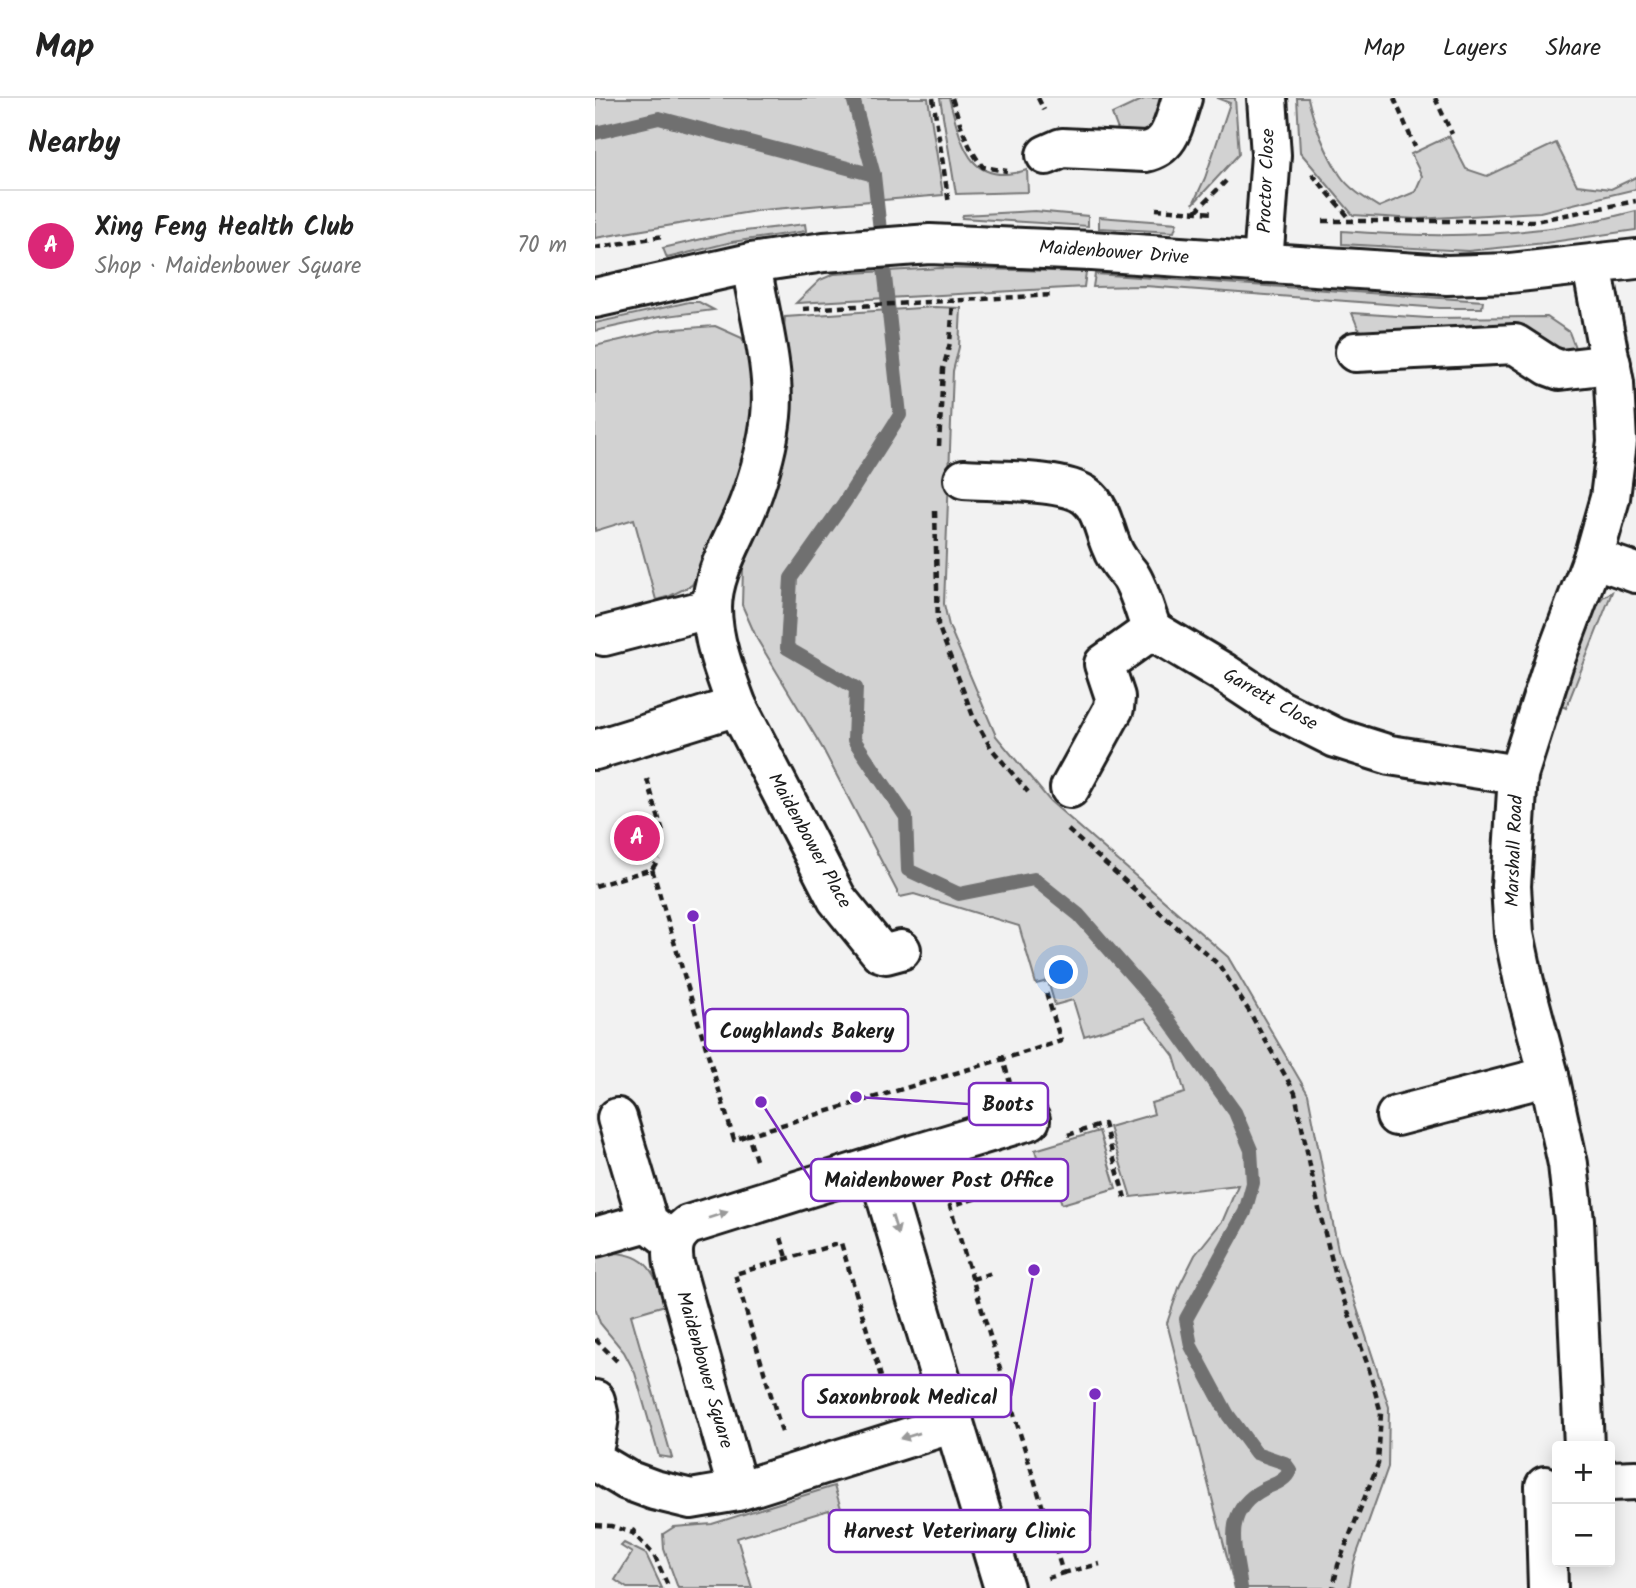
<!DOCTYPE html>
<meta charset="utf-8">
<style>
body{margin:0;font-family:Kalam,sans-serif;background:#f2f2f2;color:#222}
.controls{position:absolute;right:21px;bottom:21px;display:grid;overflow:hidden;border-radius:7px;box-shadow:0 4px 18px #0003}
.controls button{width:63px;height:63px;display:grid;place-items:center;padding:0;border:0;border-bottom:2px solid #e0e0e0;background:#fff;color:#222;font:35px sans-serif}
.you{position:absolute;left:467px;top:875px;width:24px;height:24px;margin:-18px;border:5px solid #fff;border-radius:50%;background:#1a73e8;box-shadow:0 0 0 10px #1a73e833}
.badge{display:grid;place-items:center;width:46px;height:46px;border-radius:50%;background:#db2777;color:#fff;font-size:23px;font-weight:700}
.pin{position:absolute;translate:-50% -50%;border:4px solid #fff;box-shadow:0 2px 7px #0006}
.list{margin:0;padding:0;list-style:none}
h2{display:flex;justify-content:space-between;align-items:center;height:91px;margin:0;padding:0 28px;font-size:30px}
h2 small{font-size:23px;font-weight:400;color:#767676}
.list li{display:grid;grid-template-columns:46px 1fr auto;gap:21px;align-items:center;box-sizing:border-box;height:112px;padding:0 28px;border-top:2px solid #e0e0e0}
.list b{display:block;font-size:26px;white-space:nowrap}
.list p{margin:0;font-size:23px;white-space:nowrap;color:#767676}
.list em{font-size:23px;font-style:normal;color:#767676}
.map{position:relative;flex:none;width:1041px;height:1490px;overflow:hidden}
header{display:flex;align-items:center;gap:42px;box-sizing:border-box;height:98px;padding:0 35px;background:#fff;border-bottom:2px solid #e0e0e0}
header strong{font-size:33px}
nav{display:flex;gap:38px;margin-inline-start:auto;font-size:24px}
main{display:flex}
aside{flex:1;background:#fff}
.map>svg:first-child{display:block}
.green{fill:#d2d2d2;stroke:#777;stroke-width:2}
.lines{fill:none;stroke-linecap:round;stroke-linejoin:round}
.stream{stroke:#707070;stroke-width:14}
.minor-casing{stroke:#1c1c1c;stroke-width:44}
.path{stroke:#1c1c1c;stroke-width:4.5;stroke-dasharray:7 5;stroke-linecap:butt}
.minor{stroke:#fff;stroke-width:38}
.oneway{fill:#999}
.labels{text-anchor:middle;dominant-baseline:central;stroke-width:7;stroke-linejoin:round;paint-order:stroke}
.street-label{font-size:19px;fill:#1c1c1c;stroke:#fff}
.leader{fill:none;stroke:#7b2cbf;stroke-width:2.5}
.callout-dot{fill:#7b2cbf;stroke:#fff;stroke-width:2.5}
.callout{fill:#fff;stroke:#7b2cbf;stroke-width:2.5}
.callout-label{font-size:21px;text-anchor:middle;font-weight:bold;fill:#1c1c1c}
</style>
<header>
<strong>Map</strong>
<nav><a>Map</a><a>Layers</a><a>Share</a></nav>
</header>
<main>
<aside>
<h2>Nearby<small></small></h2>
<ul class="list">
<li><span class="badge">A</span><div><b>Xing Feng Health Club</b><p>Shop · Maidenbower Square</p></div><em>70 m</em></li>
</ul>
</aside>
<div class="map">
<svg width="1041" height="1490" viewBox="0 0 1041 1490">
<rect width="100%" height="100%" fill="#f2f2f2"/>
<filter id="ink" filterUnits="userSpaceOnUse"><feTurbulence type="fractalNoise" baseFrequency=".0143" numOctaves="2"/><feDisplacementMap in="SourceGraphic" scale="14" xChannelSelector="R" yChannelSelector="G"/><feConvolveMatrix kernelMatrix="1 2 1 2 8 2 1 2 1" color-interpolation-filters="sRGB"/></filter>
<g filter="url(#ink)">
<g class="green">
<polygon points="0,0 333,0 348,97 167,112 0,140"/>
<path d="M345 0H354C367 46 373 90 432 72L433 94 361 96Z"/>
<polygon points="551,0 576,0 553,37 525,37 517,16"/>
<polygon points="622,0 640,0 644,56 598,106 610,80 635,5"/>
<path d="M702 0H713C718 24 732 57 745 77 754 91 771 101 784 109L820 94 827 78 816 56 854 38 871 71 892 78 961 45 982 87 1016 91 1041 79V91L945 114 822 121 758 117 705 54Z"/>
<polygon points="440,113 493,118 493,128 367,120 368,117"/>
<path d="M1041 113V132L950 145 873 153 747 146V133C846 141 944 139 1041 113Z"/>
<polygon points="504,119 582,125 579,134 504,130"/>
<polygon points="210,126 211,133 137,144 72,160 68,150 133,135"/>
<polygon points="346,170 491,174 489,189 201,205 225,182 239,176"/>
<polygon points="500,176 888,203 887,210 845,210 550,188 498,189"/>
<polygon points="94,204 104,204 119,212 64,219 0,233 0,225"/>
<polygon points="340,209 366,210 364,249 358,273 349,506 354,528 401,638 455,703 633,859 713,996 743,1152 794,1309 793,1369 759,1464 754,1490 640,1490 572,1225 585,1187 600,1157 628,1122 643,1087 536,1099 514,1029 559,1016 556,1005 590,995 579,958 550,920 489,938 478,902 460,907 453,883 441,886 424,828 319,796 305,799 228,651 162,541 147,507 148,470 174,399 190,219"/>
<polygon points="757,215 833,220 952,219 974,234 981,252 969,253 773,238 763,230"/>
<polygon points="120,228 147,240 157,261 158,315 146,377 124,436 97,487 75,498 61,502 39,421 0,433 0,248 67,232"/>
<polygon points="1017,494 971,610 963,606 998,512 1008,499"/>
<polygon points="504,1033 521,1090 467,1106 458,1080 449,1082 440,1052"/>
<path d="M18 1155C54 1156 60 1176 70 1207L36 1217 77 1360 64 1358 40 1275 29 1254 5 1225 0 1210V1160Z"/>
<polygon points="239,1388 250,1423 239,1426 234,1412 142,1440 157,1490 83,1490 69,1451 68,1436 79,1429 117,1426"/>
<polygon points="29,1445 51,1456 67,1490 32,1490 20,1482 37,1455 26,1448"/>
</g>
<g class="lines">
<g class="stream">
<path d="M258 0 279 77 305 317 249 405 196 480 192 550 261 590 259 642 311 719 313 772 364 796 439 781 484 817 562 906 640 1014 656 1052 658 1085 650 1114 591 1221 596 1248 633 1317 661 1355 690 1365 695 1372C691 1383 679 1386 669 1391 625 1414 641 1451 646 1490"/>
<polyline points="0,35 64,20 279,77"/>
</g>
<defs>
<g id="minor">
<path d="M451 57 467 50 550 54C577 49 579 23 587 0"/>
<polyline points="668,165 676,57 672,0"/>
<polyline points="0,200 156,165 229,154 335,146 497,153 852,177 915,175 1041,161"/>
<polyline points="760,254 920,246 954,268 965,272 1016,266"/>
<path d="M369 381C397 383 469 381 491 398 507 410 509 433 517 450 521 461 528 468 535 477 545 492 550 515 557 532"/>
<polyline points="998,460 1041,475"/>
<polyline points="9,538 117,510"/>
<path d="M142 608C131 578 117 543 117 510 117 474 141 439 154 405 164 378 173 347 176 318 181 272 163 212 156 165"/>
<polyline points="0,652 142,608 242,801 285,854 291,856 306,852"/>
<polyline points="475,690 519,610 520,599 509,566 557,532 629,575 685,612 741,640 795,657 923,677"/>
<polyline points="801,1018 954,978"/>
<polyline points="22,1020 53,1124 78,1144"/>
<polyline points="282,1068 435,1022"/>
<polyline points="0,1139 53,1124"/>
<polyline points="0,1302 4,1319 0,1344"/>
<polyline points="359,1325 409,1490"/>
<polyline points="989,1348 979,1122 973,1066 954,978 929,884 919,836 916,788 923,677 959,564 998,460 1015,400 1022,344 1019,285 997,168"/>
<path d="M0 1363 32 1382 59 1392 96 1401 143 1393 359 1325 282 1068 93 1127C79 1138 76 1148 79 1166L143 1393"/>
<polyline points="1015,1383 1041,1382"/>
<polyline points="950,1388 953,1490"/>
</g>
</defs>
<use href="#minor" class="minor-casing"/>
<g class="path">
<polyline points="338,0 354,106"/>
<path d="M357 0C365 25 371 48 388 69L412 73"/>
<polyline points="443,0 449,12"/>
<polyline points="799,0 820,49"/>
<polyline points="840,0 857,36"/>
<polyline points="717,76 757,123"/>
<polyline points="561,111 618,115"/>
<polyline points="601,113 631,83"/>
<polyline points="728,123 940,123 1041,103"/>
<polyline points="0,150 68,138"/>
<polyline points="208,211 458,197"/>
<polyline points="344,348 348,271 355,245 358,203"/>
<polyline points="340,413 343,527 378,618 396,650 433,694"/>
<polyline points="52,681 69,738"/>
<polyline points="473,732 624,867 654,913 700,995 725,1116 743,1186 772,1265 786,1315 783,1366 743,1467 738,1490"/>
<polyline points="57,771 64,761"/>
<polyline points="0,788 57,771 139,1042 153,1037"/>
<polyline points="407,957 408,961 466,943 450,891"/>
<polyline points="473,1037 509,1026 530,1100"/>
<polyline points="161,1062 153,1037 408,961 415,985"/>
<polyline points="438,1064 443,1082 355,1108 468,1475 450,1481"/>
<polyline points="186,1140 192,1159"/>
<polyline points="377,1181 398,1175"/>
<polyline points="0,1241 24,1265"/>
<polyline points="187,1334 140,1176 246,1145 292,1299"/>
<polyline points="0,1427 16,1428 38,1435"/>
<polyline points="40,1431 38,1435 59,1457 74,1490"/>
<polyline points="468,1475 505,1466"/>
</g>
<use href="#minor" class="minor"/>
</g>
<defs><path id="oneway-solid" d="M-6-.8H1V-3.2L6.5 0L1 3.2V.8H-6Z" transform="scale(1.75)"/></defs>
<g class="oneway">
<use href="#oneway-solid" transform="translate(123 1117) rotate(-18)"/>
<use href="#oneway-solid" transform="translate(300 1127) rotate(73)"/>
<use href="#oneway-solid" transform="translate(315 1338) rotate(163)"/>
</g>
</g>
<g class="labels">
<g class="street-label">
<text transform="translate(672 83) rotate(-88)">Proctor Close</text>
<text transform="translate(519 155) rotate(4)">Maidenbower Drive</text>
<text transform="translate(675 602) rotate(30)">Garrett Close</text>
<text transform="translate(214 743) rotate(61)">Maidenbower Place</text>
<text transform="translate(920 753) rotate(-88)">Marshall Road</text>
<text transform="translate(109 1272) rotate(74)">Maidenbower Square</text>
</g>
</g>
<path class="leader" d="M98 818L110 932M261 999L374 1006M166 1004L216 1082M439 1172L416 1298M500 1296L495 1433"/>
<g class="callout-dot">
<circle cx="98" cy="818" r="7"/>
<circle cx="261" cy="999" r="7"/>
<circle cx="166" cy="1004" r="7"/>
<circle cx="439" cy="1172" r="7"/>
<circle cx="500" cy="1296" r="7"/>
</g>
<g class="callout">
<rect x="110" y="911" width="203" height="42" rx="7"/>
<rect x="374" y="985" width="79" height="42" rx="7"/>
<rect x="216" y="1061" width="257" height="42" rx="7"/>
<rect x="208" y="1277" width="208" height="42" rx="7"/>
<rect x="234" y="1412" width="261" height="42" rx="7"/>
</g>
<g class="callout-label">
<text x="212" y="940">Coughlands Bakery</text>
<text x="413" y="1013">Boots</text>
<text x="344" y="1089">Maidenbower Post Office</text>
<text x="312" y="1306">Saxonbrook Medical</text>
<text x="365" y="1440">Harvest Veterinary Clinic</text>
</g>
</svg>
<div class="controls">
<button>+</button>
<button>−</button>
</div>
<div class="you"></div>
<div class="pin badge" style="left:42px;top:740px">A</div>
</div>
</main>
